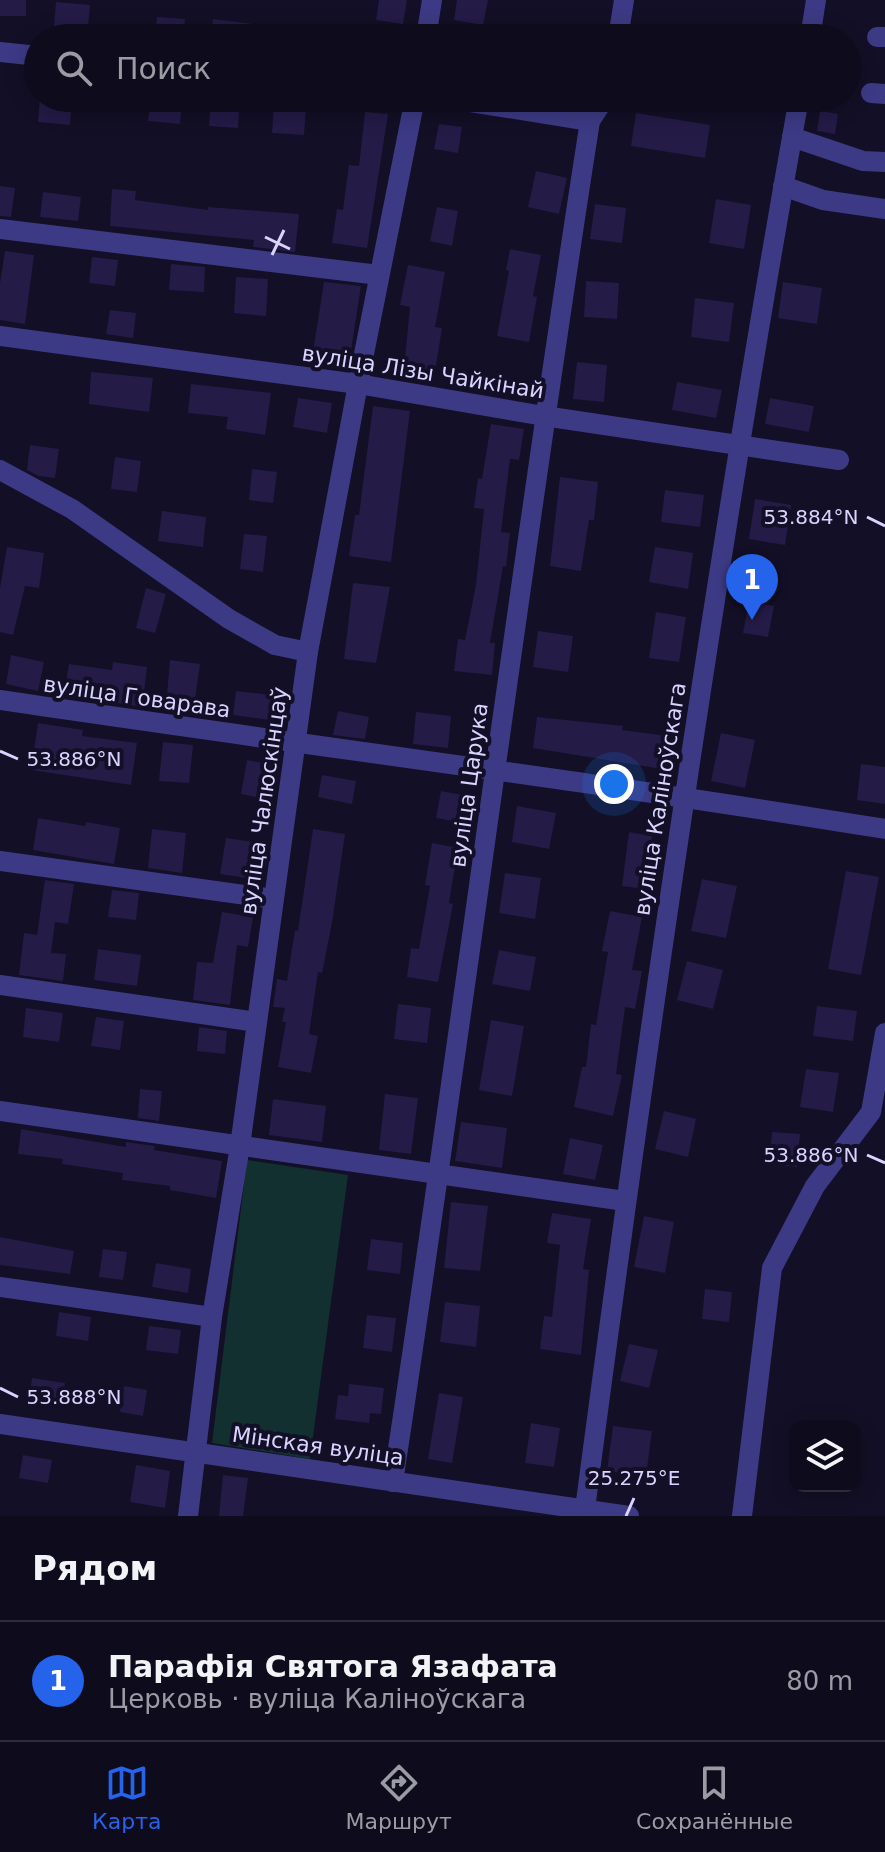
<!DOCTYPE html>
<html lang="ru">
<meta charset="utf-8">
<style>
body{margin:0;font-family:"DejaVu Sans",sans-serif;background:#171425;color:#f1f3f6}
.controls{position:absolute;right:24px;bottom:24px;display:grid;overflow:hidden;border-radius:16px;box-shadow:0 4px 20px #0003}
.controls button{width:72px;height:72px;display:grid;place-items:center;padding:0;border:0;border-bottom:2px solid #2e2b3b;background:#0e0b1c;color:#f1f3f6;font:40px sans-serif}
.you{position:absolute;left:614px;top:784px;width:28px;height:28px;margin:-20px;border:6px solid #fff;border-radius:50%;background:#1a73e8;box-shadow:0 0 0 12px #1a73e833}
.badge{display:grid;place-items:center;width:52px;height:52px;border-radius:50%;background:#2563eb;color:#fff;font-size:26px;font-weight:700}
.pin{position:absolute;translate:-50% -66px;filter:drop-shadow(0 2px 4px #0008)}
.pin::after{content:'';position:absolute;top:42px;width:28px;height:24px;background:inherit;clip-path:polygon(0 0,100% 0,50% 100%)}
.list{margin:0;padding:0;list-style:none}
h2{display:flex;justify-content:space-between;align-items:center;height:104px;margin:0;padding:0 32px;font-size:34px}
h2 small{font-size:26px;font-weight:400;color:#9b9ba3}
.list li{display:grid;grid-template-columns:52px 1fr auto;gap:24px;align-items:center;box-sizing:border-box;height:120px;padding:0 32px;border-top:2px solid #2e2b3b}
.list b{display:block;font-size:30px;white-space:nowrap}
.list p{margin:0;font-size:26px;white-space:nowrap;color:#9b9ba3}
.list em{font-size:26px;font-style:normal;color:#9b9ba3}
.icon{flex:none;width:44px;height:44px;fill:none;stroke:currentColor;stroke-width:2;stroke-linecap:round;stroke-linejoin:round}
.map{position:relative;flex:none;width:885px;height:1516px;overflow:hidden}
.search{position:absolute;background:#0e0b1c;box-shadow:0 4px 20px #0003;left:24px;right:24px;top:24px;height:88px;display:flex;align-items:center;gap:20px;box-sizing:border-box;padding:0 28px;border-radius:44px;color:#9b9ba3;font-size:30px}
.sheet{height:224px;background:#0e0b1c}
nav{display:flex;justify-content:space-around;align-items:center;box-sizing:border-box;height:112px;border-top:2px solid #2e2b3b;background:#0e0b1c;font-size:22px;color:#9b9ba3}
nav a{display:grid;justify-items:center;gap:4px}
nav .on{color:#2563eb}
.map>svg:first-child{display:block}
.green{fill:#12302f}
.building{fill:#241b47}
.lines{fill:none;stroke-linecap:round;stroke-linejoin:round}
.minor{stroke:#3d3a85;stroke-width:20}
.ticks{fill:none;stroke:#d9d4ff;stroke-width:3}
.labels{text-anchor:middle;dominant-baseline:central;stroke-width:8;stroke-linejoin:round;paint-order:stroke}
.street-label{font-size:22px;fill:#d9d4ff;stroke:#130f26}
.ticks-label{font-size:20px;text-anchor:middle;fill:#d9d4ff;stroke:#130f26;stroke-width:8;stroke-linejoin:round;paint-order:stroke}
</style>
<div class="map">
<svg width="885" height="1516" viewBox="0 0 885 1516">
<rect width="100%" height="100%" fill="#130f26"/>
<polygon class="green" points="247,1160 348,1175 310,1459 212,1443"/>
<g class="building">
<rect x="0" y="0" width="26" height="16"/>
<polygon points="379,0 407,0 403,24 376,20"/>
<polygon points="457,0 488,0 483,25 454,20"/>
<polygon points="56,2 90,5 87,38 53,38"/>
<polygon points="157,17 185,19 183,38 155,38"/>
<polygon points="213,19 253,24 251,38 211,38"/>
<polygon points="40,98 72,98 70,125 38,122"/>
<polygon points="151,98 182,98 180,124 148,121"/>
<polygon points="211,98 240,98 238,128 209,126"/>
<polygon points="274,104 306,106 304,135 272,133"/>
<polygon points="820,111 838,114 835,134 817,131"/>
<polygon points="365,112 388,114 367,248 332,243 337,209 343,210 349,165 359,166"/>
<polygon points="636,113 710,125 705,158 631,146"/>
<polygon points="439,124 462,127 458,153 434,149"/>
<polygon points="536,171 567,178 559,214 528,207"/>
<polygon points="0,186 15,188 11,217 0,216"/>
<polygon points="112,189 136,191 135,200 208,210 208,207 299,214 295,252 253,247 254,240 110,226"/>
<polygon points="43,192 81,197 78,221 40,217"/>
<polygon points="716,199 751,205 744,249 709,243"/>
<polygon points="595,204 626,208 622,243 590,239"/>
<polygon points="437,207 458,211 452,246 430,241"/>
<polygon points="510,249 541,255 533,296 537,297 529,342 497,336 509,271 506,270"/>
<polygon points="5,251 34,255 25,324 0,320 0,283"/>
<polygon points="92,257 118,260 115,286 89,283"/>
<polygon points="171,264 205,267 204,292 169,290"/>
<polygon points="408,265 445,272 435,327 442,328 433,384 403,378 410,307 400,305"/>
<polygon points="236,277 268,279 266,316 234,313"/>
<polygon points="586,281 619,283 617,319 584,317"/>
<polygon points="324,282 361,286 348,370 311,365"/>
<polygon points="783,282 822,288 817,324 778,318"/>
<polygon points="695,298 734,303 729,342 691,337"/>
<polygon points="110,310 136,313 133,338 106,334"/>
<polygon points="577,362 607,365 604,402 573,399"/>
<polygon points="91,372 153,378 149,412 89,404"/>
<polygon points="677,382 722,390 716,418 672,410"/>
<polygon points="191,384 271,393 265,435 226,429 228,417 188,413"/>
<polygon points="298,398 332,403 327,433 293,427"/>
<polygon points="770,398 814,406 809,432 765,424"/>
<polygon points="373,406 410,411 391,562 349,556 355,515 359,515"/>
<polygon points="491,424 524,429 519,460 510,459 501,532 510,533 506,567 503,566 490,643 495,643 492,675 454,671 458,639 465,640 476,585 484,509 474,508 478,478 482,479"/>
<polygon points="30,445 59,449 55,478 39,476 27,470"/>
<polygon points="115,457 141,461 137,492 111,489"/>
<polygon points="252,469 277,472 273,503 249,500"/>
<polygon points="560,477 598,482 594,520 589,520 581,571 550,566"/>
<polygon points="665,490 704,495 700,527 661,522"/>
<polygon points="755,499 791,505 785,545 749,539"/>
<polygon points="162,511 206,517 203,547 158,541"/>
<polygon points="244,534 267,536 263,572 240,569"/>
<polygon points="7,547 44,553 39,588 25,586 13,635 0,632 0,588"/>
<polygon points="655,547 693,553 688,589 649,582"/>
<polygon points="353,583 390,587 376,663 344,659"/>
<polygon points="146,588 166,594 155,633 136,628"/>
<polygon points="749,601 774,606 768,637 743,633"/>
<polygon points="656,612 686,617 679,662 649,658"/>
<polygon points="538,631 573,636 568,672 533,667"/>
<polygon points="11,655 44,662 38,691 6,684"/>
<polygon points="170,660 200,664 195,699 167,695"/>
<polygon points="113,662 147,667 144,692 139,691 136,706 64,695 69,664 112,670"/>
<polygon points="236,691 281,696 277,721 233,715"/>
<polygon points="338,711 369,717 365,739 333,735"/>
<polygon points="416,712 451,716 448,748 413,744"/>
<polygon points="537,717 623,726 622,730 667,736 662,769 533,748"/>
<polygon points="38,723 83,730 82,736 137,743 131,785 31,770"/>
<polygon points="721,733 755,740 745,788 711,781"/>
<polygon points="163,742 193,745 189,783 159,781"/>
<polygon points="247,760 279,766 272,800 241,794"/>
<polygon points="861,764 885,767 885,804 857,800"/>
<polygon points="322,775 356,781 352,804 318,797"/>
<polygon points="441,791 468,796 464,823 436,818"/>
<polygon points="517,806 556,813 549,849 512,842"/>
<polygon points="38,818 85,826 86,822 120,828 114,864 33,850"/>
<polygon points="152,829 186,833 182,873 148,868"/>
<polygon points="313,829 345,834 332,923 322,973 318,972 309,1034 318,1036 311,1073 278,1067 286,1022 282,1022 285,1008 273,1007 277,979 287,981 295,930 298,931"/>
<polygon points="629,832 652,836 645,889 622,886"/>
<polygon points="226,838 259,843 253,879 220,874"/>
<polygon points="432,843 458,848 449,903 453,904 438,982 407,977 411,948 419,949 430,886 425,885"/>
<polygon points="846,871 879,877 861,975 828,969"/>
<polygon points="505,873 541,878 535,919 499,913"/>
<polygon points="702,879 737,886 726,938 691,931"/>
<polygon points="45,880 74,884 68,924 55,922 51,953 66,954 63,981 19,975 24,933 37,935"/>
<polygon points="112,890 139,893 136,920 108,917"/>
<polygon points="610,911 642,917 632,970 642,971 635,1009 625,1007 616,1074 622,1075 613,1116 574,1107 582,1067 586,1067 591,1024 596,1025 608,952 602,951"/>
<polygon points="222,912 253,917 248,947 237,945 230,1005 193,1000 197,962 213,963"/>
<polygon points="98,949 141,955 137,986 94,980"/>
<polygon points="499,950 536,957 530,991 492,984"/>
<polygon points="687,961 723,970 713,1009 677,1000"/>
<polygon points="398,1004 431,1008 427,1043 394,1039"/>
<polygon points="817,1006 857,1011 853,1041 813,1036"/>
<polygon points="26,1008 63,1013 59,1042 23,1037"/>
<polygon points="96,1017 124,1021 120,1050 91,1046"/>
<polygon points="491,1020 524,1026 512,1096 479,1090"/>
<polygon points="199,1027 227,1031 225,1054 197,1051"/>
<polygon points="806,1069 839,1073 833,1112 800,1107"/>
<polygon points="140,1089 162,1091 159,1121 138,1118"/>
<polygon points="385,1094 418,1098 411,1154 379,1150"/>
<polygon points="273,1099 326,1106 322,1142 269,1135"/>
<polygon points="664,1111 696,1119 688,1157 655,1149"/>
<polygon points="461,1122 507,1128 502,1168 455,1161"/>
<polygon points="21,1129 126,1147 126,1142 155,1146 154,1150 222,1161 216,1198 170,1190 170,1186 122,1180 123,1173 62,1164 63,1159 18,1154"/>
<polygon points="772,1132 800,1134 797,1167 769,1164"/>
<polygon points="570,1138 603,1145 595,1180 563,1174"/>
<polygon points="451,1202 488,1206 480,1271 444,1268"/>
<polygon points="552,1213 591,1219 583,1269 589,1270 581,1355 540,1349 544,1316 552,1317 560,1245 547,1243"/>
<polygon points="644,1216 674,1222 665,1273 634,1267"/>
<polygon points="0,1237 74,1251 70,1274 0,1265"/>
<polygon points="371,1239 403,1243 400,1274 367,1270"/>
<polygon points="103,1249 127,1252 123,1280 99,1277"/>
<polygon points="156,1263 191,1269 188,1293 152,1287"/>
<polygon points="705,1289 732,1292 729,1322 702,1319"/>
<polygon points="445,1302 480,1306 476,1347 440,1342"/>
<polygon points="59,1312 91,1317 88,1341 56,1336"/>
<polygon points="367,1315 396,1318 392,1352 363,1348"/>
<polygon points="149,1326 181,1330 178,1354 146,1350"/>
<polygon points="629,1344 658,1350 649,1388 620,1381"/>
<polygon points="32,1378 65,1383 62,1407 29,1402"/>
<polygon points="349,1384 384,1388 381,1414 370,1413 369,1423 335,1419 338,1395 348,1396"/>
<polygon points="124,1386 147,1390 143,1416 120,1412"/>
<polygon points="439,1393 463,1397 452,1463 428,1459"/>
<polygon points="531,1423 560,1428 554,1467 525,1463"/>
<polygon points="613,1426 652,1431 646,1476 607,1471"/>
<polygon points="23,1455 52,1460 48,1483 19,1478"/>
<polygon points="136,1465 170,1471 165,1508 130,1502"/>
<polygon points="223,1475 248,1478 243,1516 219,1516"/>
</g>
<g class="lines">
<g class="minor">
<polyline points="877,37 885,37"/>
<polyline points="426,38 432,0"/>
<polyline points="618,38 624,0"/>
<polyline points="810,38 816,0"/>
<polyline points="0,52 38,56"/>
<polyline points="871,93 885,94"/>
<polyline points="445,98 590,121"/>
<polyline points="792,137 863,161 885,162"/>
<polyline points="783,186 823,200 885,209"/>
<polyline points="0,229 379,275"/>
<polyline points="0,336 358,384 544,416 839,460"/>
<polyline points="0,470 72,509 229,619 275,645 308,652"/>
<path d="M0 700C295 744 591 781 885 829"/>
<polyline points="0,861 274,899"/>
<polyline points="0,985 257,1022"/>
<polyline points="0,1111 625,1201"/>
<polyline points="0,1287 212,1317"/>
<polyline points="0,1424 629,1516"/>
<path d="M393 1482C462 1029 519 574 590 121L605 98"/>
<path d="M585 1509C647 1037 715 567 799 98"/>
<polyline points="188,1516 212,1317 240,1146 308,652 358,384 415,98"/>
<polyline points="742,1516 772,1268 815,1186 871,1112 885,1033"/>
</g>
</g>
<path class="ticks" d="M265 237 290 249M272 255 284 230M867 517 885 526M0 751 18 759M867 1155 885 1163M0 1388 18 1397M626 1516 634 1498"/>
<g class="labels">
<g class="street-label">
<text transform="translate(423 372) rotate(9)">вуліца Лізы Чайкінай</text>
<text transform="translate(137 697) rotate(8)">вуліца Говарава</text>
<text transform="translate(469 785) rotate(-82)">вуліца Царука</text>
<text transform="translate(660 799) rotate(-81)">вуліца Каліноўскага</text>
<text transform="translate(264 801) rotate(-82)">вуліца Чалюскінцаў</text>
<text transform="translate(318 1446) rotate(8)">Мінская вуліца</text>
</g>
</g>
<g class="ticks-label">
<text x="811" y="524">53.884°N</text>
<text x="74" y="766">53.886°N</text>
<text x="811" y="1162">53.886°N</text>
<text x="74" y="1404">53.888°N</text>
<text x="634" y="1485">25.275°E</text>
</g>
</svg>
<div class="controls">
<button><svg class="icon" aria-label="layers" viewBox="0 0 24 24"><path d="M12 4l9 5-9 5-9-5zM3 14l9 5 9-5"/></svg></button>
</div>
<div class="you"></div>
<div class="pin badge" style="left:752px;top:620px">1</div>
<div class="search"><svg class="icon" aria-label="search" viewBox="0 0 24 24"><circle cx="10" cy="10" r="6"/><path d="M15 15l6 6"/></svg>Поиск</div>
</div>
<section class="sheet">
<h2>Рядом<small></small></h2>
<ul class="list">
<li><span class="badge">1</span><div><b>Парафія Святога Язафата</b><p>Церковь · вуліца Каліноўскага</p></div><em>80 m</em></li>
</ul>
</section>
<nav>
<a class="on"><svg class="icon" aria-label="map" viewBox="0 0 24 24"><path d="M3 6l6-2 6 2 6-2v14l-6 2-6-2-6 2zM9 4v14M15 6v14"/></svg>Карта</a>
<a><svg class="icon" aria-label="directions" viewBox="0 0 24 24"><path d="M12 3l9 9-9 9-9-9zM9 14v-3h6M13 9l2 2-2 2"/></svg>Маршрут</a>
<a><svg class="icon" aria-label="saved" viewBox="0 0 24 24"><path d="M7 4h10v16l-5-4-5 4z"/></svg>Сохранённые</a>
</nav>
